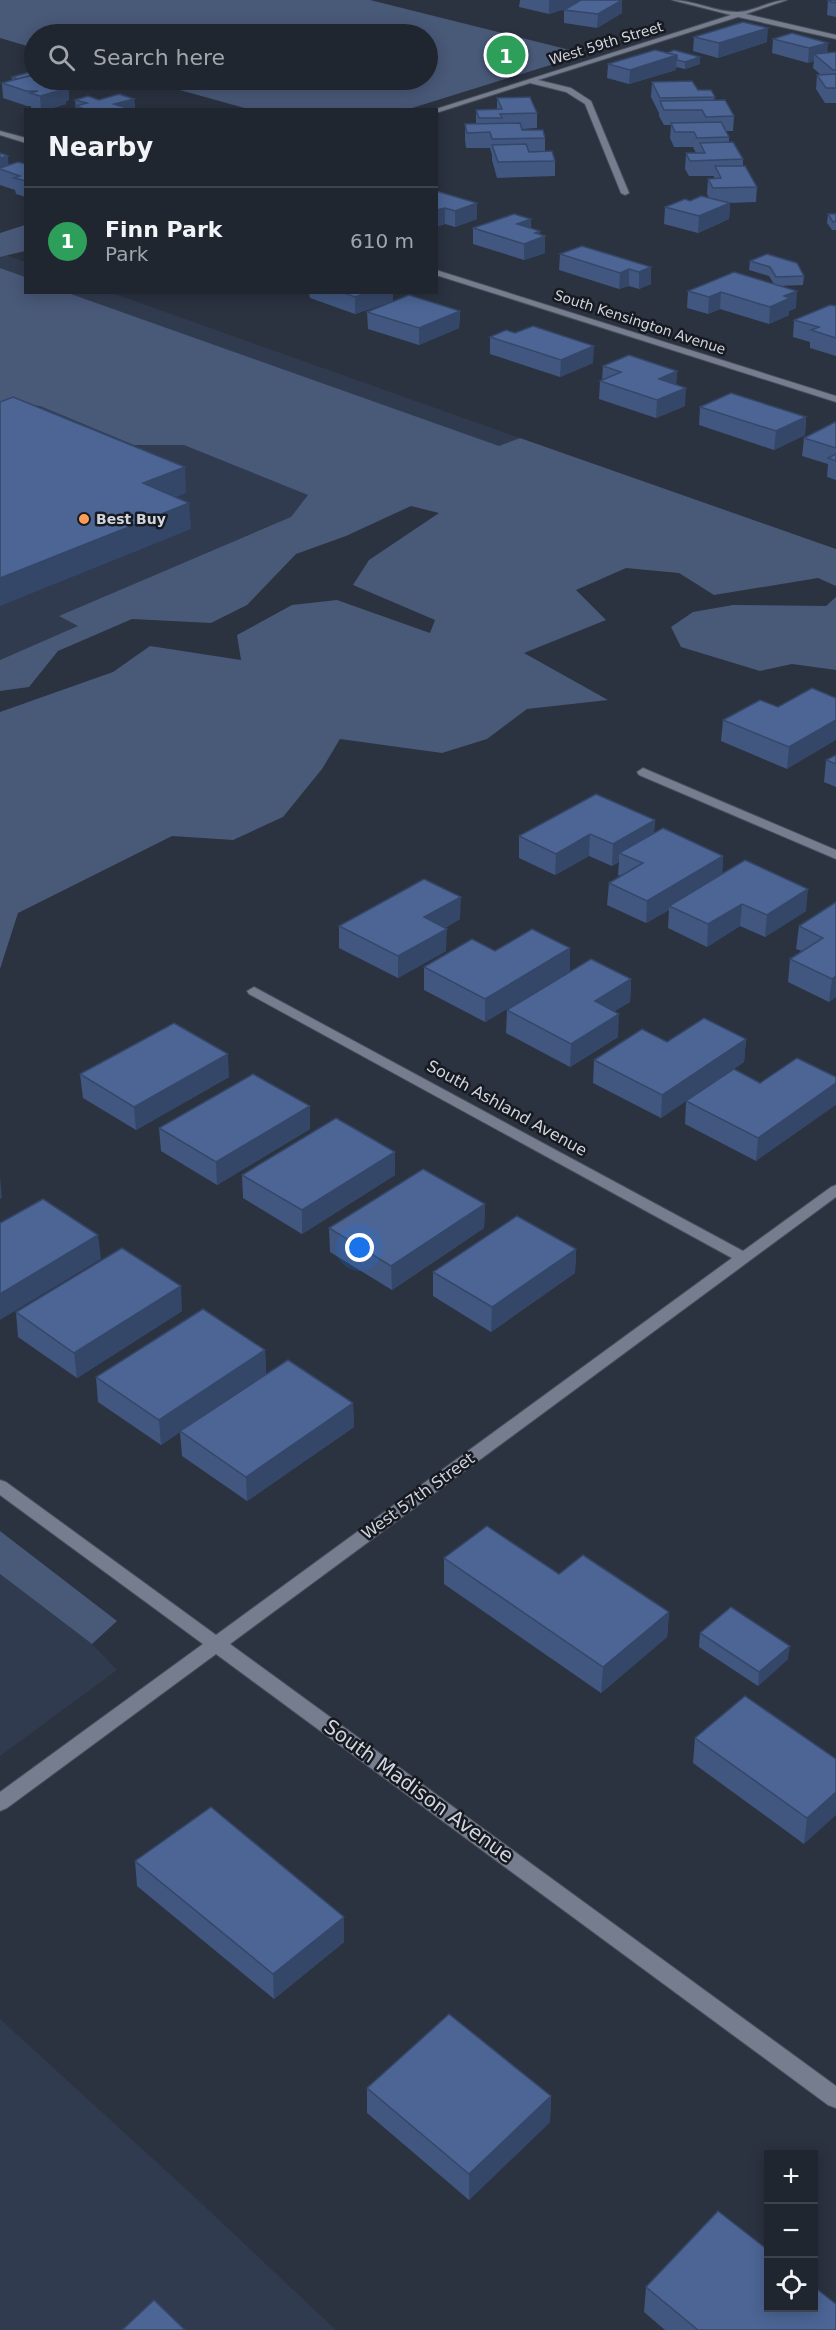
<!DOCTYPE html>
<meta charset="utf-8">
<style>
body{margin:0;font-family:"DejaVu Sans",sans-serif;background:#282e38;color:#f1f3f6}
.controls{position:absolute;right:18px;bottom:18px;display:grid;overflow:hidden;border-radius:0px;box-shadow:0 3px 15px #0003}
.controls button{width:54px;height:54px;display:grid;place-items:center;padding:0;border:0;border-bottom:2px solid #3d434c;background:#202630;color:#f1f3f6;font:30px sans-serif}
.you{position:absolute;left:360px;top:1248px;width:21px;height:21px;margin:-15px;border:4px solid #fff;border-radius:50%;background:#1a73e8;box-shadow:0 0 0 9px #1a73e833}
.badge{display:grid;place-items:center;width:39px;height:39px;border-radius:50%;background:#fe9c58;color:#fff;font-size:20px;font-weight:700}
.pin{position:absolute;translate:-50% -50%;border:3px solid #fff;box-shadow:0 2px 6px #0006}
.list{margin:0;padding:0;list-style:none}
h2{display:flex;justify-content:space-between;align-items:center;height:78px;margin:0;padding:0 24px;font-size:26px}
h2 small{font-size:20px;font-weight:400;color:#a2a5ab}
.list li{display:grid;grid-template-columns:39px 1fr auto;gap:18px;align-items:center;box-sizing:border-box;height:108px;padding:0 24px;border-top:2px solid #3d434c}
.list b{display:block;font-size:22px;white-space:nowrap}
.list p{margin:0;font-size:20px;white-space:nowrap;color:#a2a5ab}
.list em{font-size:20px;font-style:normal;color:#a2a5ab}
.icon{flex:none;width:33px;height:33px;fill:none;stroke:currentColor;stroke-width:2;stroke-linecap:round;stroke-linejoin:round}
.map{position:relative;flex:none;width:836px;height:2330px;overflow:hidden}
.search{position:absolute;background:#202630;box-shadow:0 3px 15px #0003;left:24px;top:24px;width:414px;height:66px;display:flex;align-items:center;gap:15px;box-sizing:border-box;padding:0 21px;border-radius:33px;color:#a2a5ab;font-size:22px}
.panel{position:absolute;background:#202630;box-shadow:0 3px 15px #0003;left:24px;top:108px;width:414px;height:186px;border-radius:0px}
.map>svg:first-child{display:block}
.built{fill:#313b4f}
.green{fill:#495978}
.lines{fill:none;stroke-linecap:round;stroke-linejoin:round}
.street-casing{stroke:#484e5a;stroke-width:2}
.street{fill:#757d8e;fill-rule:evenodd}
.wall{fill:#415780}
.shaded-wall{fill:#354768}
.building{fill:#4c6595;stroke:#354768;stroke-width:1.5}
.poi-dot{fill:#fe9c58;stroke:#171a20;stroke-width:2}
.labels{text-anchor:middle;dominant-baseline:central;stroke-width:5;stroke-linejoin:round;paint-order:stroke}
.far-street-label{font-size:14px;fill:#d0d5de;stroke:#171a20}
.far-poi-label{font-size:14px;font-weight:bold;fill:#d0d5de;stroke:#171a20;text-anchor:start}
.street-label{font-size:16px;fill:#d0d5de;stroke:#171a20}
.near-street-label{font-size:20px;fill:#d0d5de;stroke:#171a20}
</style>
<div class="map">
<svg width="836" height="2330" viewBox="0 0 836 2330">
<rect width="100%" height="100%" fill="#2b3240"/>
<g class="built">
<polygon points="0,253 25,262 26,292 112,293 520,438 0,660"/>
<polygon points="0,1574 92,1644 117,1670 0,1756"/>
<polygon points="0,2019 187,2190 336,2330 0,2330"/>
</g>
<g class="green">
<polygon points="0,0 370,0 586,54 409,109 248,109 144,80 428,80 428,34 34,34 34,48 0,38"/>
<polygon points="25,225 25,251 0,257 0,233"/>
<polygon points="0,268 25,277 26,292 68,293 499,446 520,438 836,549 836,586 818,578 714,595 679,573 626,568 576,590 606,620 524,653 608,700 527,709 487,739 442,753 340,739 322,769 283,817 233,840 172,836 18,913 0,969 0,712 113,672 150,646 241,660 237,635 292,605 337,600 430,633 435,620 353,585 369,560 439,513 411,506 346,536 296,554 247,605 211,623 132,619 58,651 29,687 0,691 0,660 78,626 59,616 291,517 308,495 184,445 134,445 40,406 0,402"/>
<polygon points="836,597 836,670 792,664 760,671 681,647 671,627 693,612 733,605 826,606"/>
<polygon points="0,1531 117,1621 92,1644 0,1574"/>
</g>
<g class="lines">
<defs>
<g id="street">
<path d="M672 0C694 0 715 12 737 12 754 12 770 0 787 0L746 14 836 35V39L738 17 538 80 571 88 591 101 629 193 625 195 621 193 585 104 566 92 530 83 439 112 433 110 731 15Z"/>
<polygon points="0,131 26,138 26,143 0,135"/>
<polygon points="436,270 836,396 836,402 436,275"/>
<polygon points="643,768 836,850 836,859 639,775 637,772"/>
<polygon points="254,987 743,1251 831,1187 836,1185 836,1197 230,1644 836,2086 836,2108 828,2105 216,1654 7,1808 0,1811 0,1792 203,1644 0,1495 0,1480 6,1482 216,1635 732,1258 249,994 247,991"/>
</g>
</defs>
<use href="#street" class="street-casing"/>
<use href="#street" class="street"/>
</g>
<g class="wall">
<polygon points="520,0 622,0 622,13 597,28 564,23 564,10 568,8 549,14 519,7"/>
<polygon points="836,0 836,17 827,15 828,1"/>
<polygon points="518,37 518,44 507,48 491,46 491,38"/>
<polygon points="694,37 767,42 718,58 693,51"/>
<polygon points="773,39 827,53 836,52 836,103 825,103 816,89 817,75 821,75 813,68 814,61 808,63 772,53"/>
<polygon points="655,50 700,64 685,69 676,67 676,70 629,84 607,78 608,64"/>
<polygon points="12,77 34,80 51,80 51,81 68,85 69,100 66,101 66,104 46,110 36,110 31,108 31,106 27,106 3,98 2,83 12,80"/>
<polygon points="652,82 698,90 715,97 714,100 734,116 733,131 726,131 729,137 729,142 743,159 743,166 757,187 756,202 729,203 730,203 729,219 698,233 664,224 665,207 690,201 709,198 707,194 708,179 714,178 714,176 689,176 685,169 686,153 696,153 693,147 674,147 670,138 671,125 664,125 659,116 659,113 651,97"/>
<polygon points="497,98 537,113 537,128 522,129 522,130 545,138 545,151 555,161 555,176 497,178 492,160 492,155 490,148 466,148 465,140 465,124 476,124 476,110 497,109"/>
<polygon points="134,99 135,110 76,110 75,100"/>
<polygon points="0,153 9,165 26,164 26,197 16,194 15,190 0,185"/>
<polygon points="436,191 477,203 477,219 455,227 445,224 436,227"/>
<polygon points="828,214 836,214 836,230 832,230 827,223"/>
<polygon points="531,219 531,228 540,235 545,236 545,253 524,260 473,244 473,228"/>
<polygon points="560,254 651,267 651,284 639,289 629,286 619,289 559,270"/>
<polygon points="750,261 804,276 803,285 779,286 796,308 789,311 789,315 769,324 720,309 708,314 687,308 688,291 774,284 769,276 749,270"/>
<polygon points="309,292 393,292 393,301 355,314 310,298"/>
<polygon points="836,306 836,356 810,348 810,342 793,337 794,320"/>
<polygon points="460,311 459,328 419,345 368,329 367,312"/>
<polygon points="490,337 593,363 560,377 490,354"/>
<polygon points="603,366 677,371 676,384 685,406 656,418 599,399 600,381 602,380"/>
<polygon points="700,407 806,417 805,435 774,450 699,425"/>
<polygon points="836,423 836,480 827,477 828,464 802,456 804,438"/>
<polygon points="812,688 787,769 721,741 723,720 778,707"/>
<polygon points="836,755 836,787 824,782 826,760"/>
<polygon points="655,820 654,833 723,856 722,874 806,911 765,937 740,926 707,947 668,928 669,910 646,923 607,905 609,883 621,876 618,875 619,862 612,866 589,856 555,875 519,858 519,836"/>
<polygon points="836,902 836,997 829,1002 788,982 790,959 802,951 796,949 799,926"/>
<polygon points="460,919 445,928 446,951 398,978 339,948 339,926"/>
<polygon points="495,951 570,971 485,1022 424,990 424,967"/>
<polygon points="631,979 630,1002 614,1011 618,1037 570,1067 506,1033 507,1010"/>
<polygon points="746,1039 744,1062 689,1099 760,1083 797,1058 756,1161 685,1124 686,1101 661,1118 593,1083 594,1060 667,1042"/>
<polygon points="80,1074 229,1077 136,1130 83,1098"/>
<polygon points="310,1106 310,1129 217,1185 161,1151 159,1128"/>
<polygon points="395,1152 395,1175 302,1234 243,1198 242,1175"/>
<polygon points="485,1204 484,1228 392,1290 330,1252 329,1228"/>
<polygon points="576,1249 575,1273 491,1332 433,1296 433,1272"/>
<polygon points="182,1311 77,1378 18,1337 16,1312"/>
<polygon points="265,1350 266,1374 353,1403 354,1427 247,1501 182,1456 180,1432 161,1445 98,1402 96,1377"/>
<polygon points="444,1558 559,1574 669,1612 667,1637 601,1693 444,1584"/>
<polygon points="700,1633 788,1659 758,1686 699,1647"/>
<polygon points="695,1738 836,1759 804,1844 693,1763"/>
<polygon points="135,1861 344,1917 344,1942 274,1999 137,1886"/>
<polygon points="367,2088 551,2096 550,2122 469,2200 367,2113"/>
<polygon points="646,2287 836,2330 665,2330 644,2312"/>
</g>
<g class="shaded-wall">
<polygon points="549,0 583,0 583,3 549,14"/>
<polygon points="622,0 622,13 597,28 598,14"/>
<polygon points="768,28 767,42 718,58 719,43"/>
<polygon points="518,37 518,44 507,48 507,40"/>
<polygon points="828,43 827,57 814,54 814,61 808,63 809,48"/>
<polygon points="677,55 676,70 629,84 630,70"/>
<polygon points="700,57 700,64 685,69 685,62"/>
<polygon points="68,85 69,100 66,101 66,104 46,110 41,110 40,96"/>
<polygon points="134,99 135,110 115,110 114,104"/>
<polygon points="8,156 9,171 0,169 0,158"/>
<polygon points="477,203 477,219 455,227 455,211"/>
<polygon points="730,203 729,219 698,233 699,216"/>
<polygon points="445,208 445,224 436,227 436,210"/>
<polygon points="531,219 530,235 517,224"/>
<polygon points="540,231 540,238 545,236 545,253 524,260 524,244 535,233"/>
<polygon points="651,267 651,284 639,289 639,272"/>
<polygon points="629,269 629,286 619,289 620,273"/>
<polygon points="797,291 796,308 789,311 789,315 769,324 770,307 784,296"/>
<polygon points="368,292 393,292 393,301 355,314 355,297"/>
<polygon points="721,292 720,309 708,314 709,297"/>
<polygon points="460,311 459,328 419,345 419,328"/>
<polygon points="594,346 593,363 560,377 561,360"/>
<polygon points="677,371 676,389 659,379"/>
<polygon points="686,388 685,406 656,418 657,400"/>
<polygon points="806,417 805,435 774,450 776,431"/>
<polygon points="185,467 186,493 145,509 143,483"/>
<polygon points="189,503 191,529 0,606 0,578"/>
<polygon points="836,720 836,740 787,769 789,747"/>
<polygon points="655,820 653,842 619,853 619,862 612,866 613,844"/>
<polygon points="590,834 589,856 555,875 556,854"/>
<polygon points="723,856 722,878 669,906 669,910 646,923 647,901"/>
<polygon points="808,889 806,911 765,937 767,915"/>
<polygon points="461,897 460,919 424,940 424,917"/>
<polygon points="742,904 740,926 707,947 708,924"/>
<polygon points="447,929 446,951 398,978 398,956"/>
<polygon points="570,948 570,971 485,1022 485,999"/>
<polygon points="836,976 836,997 829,1002 832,979"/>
<polygon points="631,979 630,1002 594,1024 595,1001"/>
<polygon points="619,1014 618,1037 570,1067 571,1044"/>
<polygon points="746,1039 744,1062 661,1118 662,1095"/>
<polygon points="228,1054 229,1077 136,1130 134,1107"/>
<polygon points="836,1083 836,1105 756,1161 758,1138"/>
<polygon points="310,1106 310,1129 217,1185 216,1162"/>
<polygon points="395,1152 395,1175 302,1234 302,1210"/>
<polygon points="0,1177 2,1198 0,1199"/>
<polygon points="485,1204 484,1228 392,1290 391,1266"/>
<polygon points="98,1235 101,1259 0,1320 0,1294"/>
<polygon points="576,1249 575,1273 491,1332 492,1307"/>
<polygon points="181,1286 182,1311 77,1378 74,1353"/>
<polygon points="265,1350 266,1374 161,1445 159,1420"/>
<polygon points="353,1403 354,1427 247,1501 246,1477"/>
<polygon points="669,1612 667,1637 601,1693 603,1667"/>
<polygon points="790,1646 788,1659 758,1686 759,1672"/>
<polygon points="836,1792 836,1815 804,1844 807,1818"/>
<polygon points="344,1917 344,1942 274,1999 273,1974"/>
<polygon points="551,2096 550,2122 469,2200 469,2174"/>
</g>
<g class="building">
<polygon points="581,0 622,0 598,14 564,10"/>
<polygon points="831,0 836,0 836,3 828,1"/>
<polygon points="743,22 768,28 719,43 694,37"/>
<polygon points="792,33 828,43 809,48 773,39"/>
<polygon points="501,36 518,37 507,40 491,38"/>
<polygon points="655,50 677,55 630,70 608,64"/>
<polygon points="674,50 700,57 685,62 677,60 677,55 667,53"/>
<polygon points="836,52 836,70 833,70 814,54"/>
<polygon points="34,71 34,77 29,76 18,79 12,77"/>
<polygon points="836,74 836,88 826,88 817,75"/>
<polygon points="29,76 34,77 34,80 43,80 68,85 60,88 65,89 40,96 30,93 38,91 26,91 2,83"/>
<polygon points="692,81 698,90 711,90 715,97 660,98 652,82"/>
<polygon points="119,94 134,99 114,104 130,109 87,110 76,106 87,103 75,100 88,96 99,100"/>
<polygon points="530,97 537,113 500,114 502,118 479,118 476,110 502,109 497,98"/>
<polygon points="725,100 734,116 706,117 702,110 664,110 660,101"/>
<polygon points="721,122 729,137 697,138 694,132 675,132 671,123"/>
<polygon points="520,123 522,130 543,130 545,138 492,139 490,132 467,133 465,124"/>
<polygon points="733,142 743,159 690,161 686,153 705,153 700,143"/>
<polygon points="526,144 529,152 552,151 555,161 498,162 492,145"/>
<polygon points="0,153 8,156 0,158"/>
<polygon points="18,162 26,164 26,181 14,178 20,176 0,169 0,168"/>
<polygon points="715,166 745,166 757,187 713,188 708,179 721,178"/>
<polygon points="436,191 477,203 455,211 445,208 436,210"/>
<polygon points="701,196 730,203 699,216 665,207 685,199 690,201"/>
<polygon points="514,214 531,219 517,224 540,231 535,233 545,236 524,244 473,228"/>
<polygon points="828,214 836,214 836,221 833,222"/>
<polygon points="582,246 651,267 639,272 629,269 620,273 560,254"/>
<polygon points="767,254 797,263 804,276 776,277 770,267 750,261"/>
<polygon points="734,272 797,291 784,296 790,298 770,307 721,292 709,297 688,291"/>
<polygon points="341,292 368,292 355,297"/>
<polygon points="409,295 460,311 419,328 367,312"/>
<polygon points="830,305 836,306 836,338 811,330 819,327 794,320"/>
<polygon points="533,326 594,346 561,360 490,337 506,330 515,333"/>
<polygon points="629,355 677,371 659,379 686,388 657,400 600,381 621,372 603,366"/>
<polygon points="731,393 806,417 776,431 700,407"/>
<polygon points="13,397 185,467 143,483 189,503 0,578 0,402"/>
<polygon points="835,422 836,423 836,448 804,438"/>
<polygon points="836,454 836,461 828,458"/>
<polygon points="812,688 836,698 836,720 789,747 723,720 760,700 778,707"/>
<polygon points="836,755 836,764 826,760"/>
<polygon points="596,794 655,820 613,844 590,834 556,854 519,836"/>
<polygon points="663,828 723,856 647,901 609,883 643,863 619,853"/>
<polygon points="745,860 808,889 767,915 742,904 708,924 669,906"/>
<polygon points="424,879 461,897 424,917 447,929 398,956 339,926"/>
<polygon points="836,902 836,976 832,979 790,959 823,938 799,926"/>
<polygon points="532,929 570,948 485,999 424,967 472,939 495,951"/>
<polygon points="591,959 631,979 595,1001 619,1014 571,1044 507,1010"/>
<polygon points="704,1018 746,1039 662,1095 594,1060 642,1029 667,1042"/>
<polygon points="174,1023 228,1054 134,1107 80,1074"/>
<polygon points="797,1058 836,1077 836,1083 758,1138 686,1101 734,1069 760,1083"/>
<polygon points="253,1074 310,1106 216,1162 159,1128"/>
<polygon points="336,1118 395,1152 302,1210 242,1175"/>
<polygon points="423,1169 485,1204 391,1266 329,1228"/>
<polygon points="43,1199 98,1235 0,1294 0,1223"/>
<polygon points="517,1216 576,1249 492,1307 433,1272"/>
<polygon points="122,1248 181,1286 74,1353 16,1312"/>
<polygon points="203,1309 265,1350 159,1420 96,1377"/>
<polygon points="288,1360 353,1403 246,1477 180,1431"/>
<polygon points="487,1526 559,1574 583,1555 669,1612 603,1667 444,1558"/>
<polygon points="731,1607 790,1646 759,1672 700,1633"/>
<polygon points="745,1696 836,1759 836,1792 807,1818 695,1738"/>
<polygon points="211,1807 344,1917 273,1974 135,1861"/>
<polygon points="449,2014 551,2096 469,2174 367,2088"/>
<polygon points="718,2211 768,2250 768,2307 813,2307 813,2286 836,2304 836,2330 698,2330 646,2287"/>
<polygon points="154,2300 185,2330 122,2330"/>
</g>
<circle class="poi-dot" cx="84" cy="519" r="6"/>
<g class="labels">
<g class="far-street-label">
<text transform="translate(606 43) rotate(-17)">West 59th Street</text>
<text transform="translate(640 322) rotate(18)">South Kensington Avenue</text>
</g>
<g class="far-poi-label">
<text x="96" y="519">Best Buy</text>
</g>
<g class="street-label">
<text transform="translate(507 1108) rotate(29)">South Ashland Avenue</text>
<text transform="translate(418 1496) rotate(-36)">West 57th Street</text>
</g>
<g class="near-street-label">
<text transform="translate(419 1791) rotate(36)">South Madison Avenue</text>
</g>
</g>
</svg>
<div class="controls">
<button>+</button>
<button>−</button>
<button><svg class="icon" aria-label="locate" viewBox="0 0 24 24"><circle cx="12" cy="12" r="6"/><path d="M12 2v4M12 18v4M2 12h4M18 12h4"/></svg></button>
</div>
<div class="you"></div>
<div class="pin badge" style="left:506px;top:55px;background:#2e9e5b">1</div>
<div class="search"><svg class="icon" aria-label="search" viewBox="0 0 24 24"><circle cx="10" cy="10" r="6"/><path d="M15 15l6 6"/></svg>Search here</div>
<section class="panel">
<h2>Nearby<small></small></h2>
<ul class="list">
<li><span class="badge" style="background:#2e9e5b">1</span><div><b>Finn Park</b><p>Park</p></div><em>610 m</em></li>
</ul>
</section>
</div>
